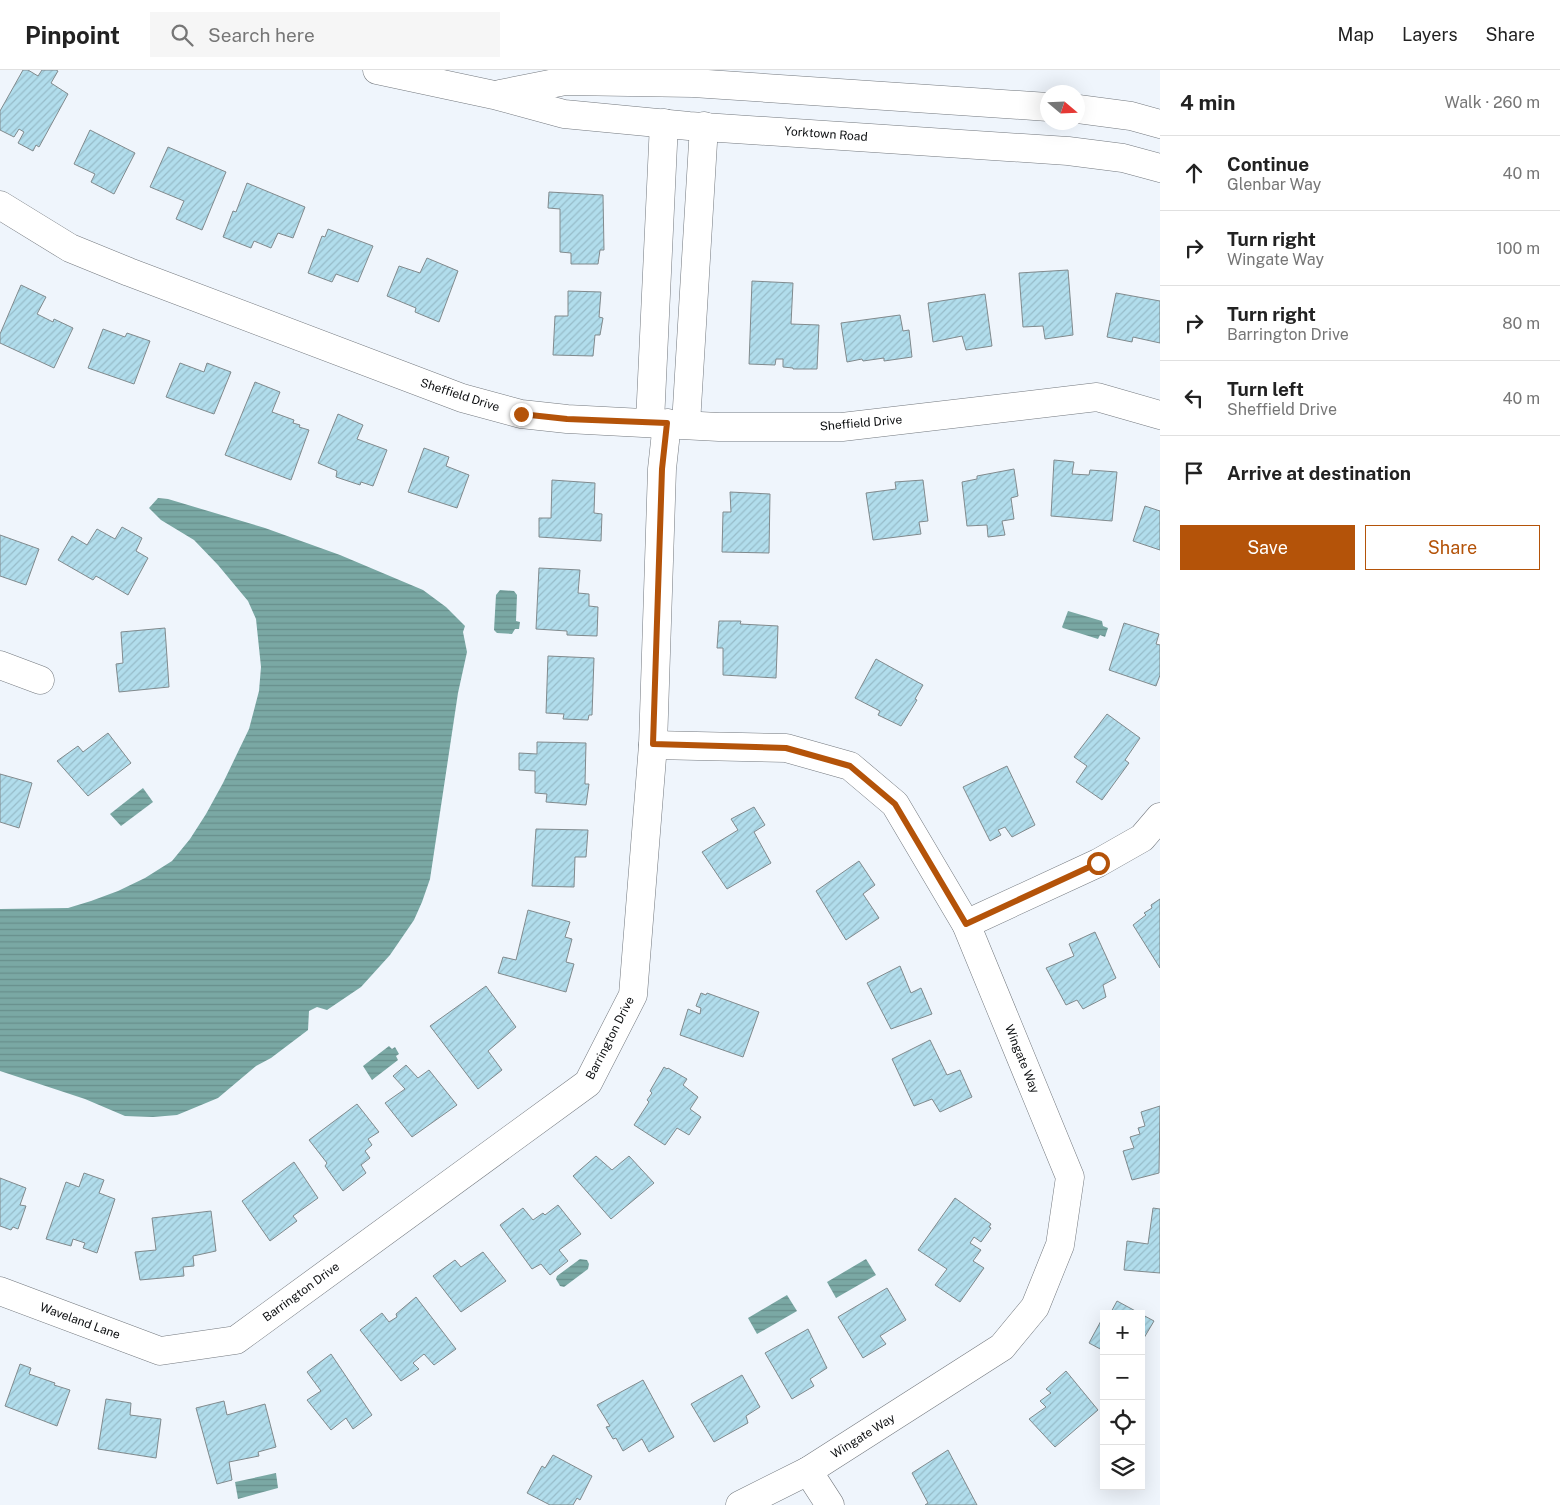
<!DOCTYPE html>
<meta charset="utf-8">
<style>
body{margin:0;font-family:"Public Sans",sans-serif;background:#f6f6f6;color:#222}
.controls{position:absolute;right:15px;bottom:15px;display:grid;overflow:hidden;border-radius:0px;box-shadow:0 5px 20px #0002}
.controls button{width:45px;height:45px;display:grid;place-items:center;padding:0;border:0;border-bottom:1px solid #e0e0e0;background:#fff;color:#222;font:25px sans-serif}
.compass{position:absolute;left:1040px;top:15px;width:45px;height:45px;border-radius:50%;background:#fff;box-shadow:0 5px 20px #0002;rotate:109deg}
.stop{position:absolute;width:15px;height:15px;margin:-11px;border:4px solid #b45309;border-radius:50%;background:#fff}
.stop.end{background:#b45309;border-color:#fff;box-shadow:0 1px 5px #0008}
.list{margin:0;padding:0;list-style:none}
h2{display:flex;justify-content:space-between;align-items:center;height:65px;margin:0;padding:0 20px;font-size:21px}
h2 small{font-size:16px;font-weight:400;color:#767676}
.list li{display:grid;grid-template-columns:32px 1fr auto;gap:15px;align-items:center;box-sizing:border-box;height:75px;padding:0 20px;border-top:1px solid #e0e0e0}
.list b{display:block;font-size:19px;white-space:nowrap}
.list p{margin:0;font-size:16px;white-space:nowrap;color:#767676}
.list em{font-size:16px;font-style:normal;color:#767676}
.actions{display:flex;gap:10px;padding:15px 20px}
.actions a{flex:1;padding:11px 0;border:1px solid #b45309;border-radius:0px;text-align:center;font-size:18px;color:#b45309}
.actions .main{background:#b45309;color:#fff}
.icon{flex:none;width:28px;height:28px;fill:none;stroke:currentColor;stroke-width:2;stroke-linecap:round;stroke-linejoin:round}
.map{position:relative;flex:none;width:1160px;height:1435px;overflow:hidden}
header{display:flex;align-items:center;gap:30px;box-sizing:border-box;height:70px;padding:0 25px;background:#fff;border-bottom:1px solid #e0e0e0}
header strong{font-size:24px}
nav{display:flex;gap:28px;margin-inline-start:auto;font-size:18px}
.search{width:350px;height:45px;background:#f6f6f6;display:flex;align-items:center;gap:12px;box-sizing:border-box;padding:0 18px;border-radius:0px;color:#767676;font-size:19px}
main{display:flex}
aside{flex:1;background:#fff}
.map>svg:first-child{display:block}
.water{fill:url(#water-rules)}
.building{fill:url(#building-hatch);stroke:#818a8d}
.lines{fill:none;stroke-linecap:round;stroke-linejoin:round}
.minor-casing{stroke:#73787e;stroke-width:29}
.minor{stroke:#fff;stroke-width:28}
.route{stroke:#b45309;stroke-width:6}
.labels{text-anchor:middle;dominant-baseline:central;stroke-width:5;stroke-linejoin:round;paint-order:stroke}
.street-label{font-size:12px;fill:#0c0e10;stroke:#fff}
</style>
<header>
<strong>Pinpoint</strong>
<div class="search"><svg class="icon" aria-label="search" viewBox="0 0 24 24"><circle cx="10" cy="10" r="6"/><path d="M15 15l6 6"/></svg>Search here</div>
<nav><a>Map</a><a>Layers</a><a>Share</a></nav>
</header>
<main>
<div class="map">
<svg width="1160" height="1435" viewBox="0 0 1160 1435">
<defs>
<pattern id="water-rules" width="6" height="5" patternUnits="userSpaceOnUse" patternTransform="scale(1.25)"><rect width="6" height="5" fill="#7aa8a4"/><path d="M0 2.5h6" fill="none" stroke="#688f8c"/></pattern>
<pattern id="building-hatch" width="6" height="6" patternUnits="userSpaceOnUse" patternTransform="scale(1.25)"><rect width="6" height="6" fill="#b1ddec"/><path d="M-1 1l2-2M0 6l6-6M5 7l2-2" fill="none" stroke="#97bcc9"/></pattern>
</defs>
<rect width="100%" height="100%" fill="#eff5fc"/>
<g class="water">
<polygon points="158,428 168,429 265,458 340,485 423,520 446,537 465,556 463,562 467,582 458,623 430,809 422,832 414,850 390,885 361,917 327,940 317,937 309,941 308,960 271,988 256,996 218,1028 177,1045 153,1047 125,1046 85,1029 0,1001 0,839 68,838 91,831 118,821 145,808 172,791 190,769 206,744 223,713 249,659 259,621 261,597 256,549 248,531 218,495 194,470 161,450 149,438"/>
<polygon points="500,520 514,521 517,525 516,551 520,552 519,559 515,559 512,564 497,563 494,560 496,525"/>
<polygon points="1068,541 1102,551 1103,556 1108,558 1105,567 1100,565 1098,569 1063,558 1062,557"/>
<polygon points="143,718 153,732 121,756 110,744"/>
<polygon points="389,976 392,979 395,977 399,984 396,986 398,990 372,1010 363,996"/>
<polygon points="580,1189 587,1190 589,1194 588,1199 564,1217 560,1216 556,1209 557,1206"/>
<polygon points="866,1189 876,1205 836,1228 827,1212"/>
<polygon points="787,1225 797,1241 757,1264 748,1248"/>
<polygon points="276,1403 278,1418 238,1429 235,1412"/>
</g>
<g class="building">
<polygon points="23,0 28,0 38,6 42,0 56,0 58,1 51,13 68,24 39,77 36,75 33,81 18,73 24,62 19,59 14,67 0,60 0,41"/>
<polygon points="90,60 135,83 114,124 91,112 95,104 74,94"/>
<polygon points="168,77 226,102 202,160 176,149 184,131 150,117"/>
<polygon points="247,113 305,137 293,168 278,163 271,178 254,171 251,178 223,167 233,141 236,142"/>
<polygon points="549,122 603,125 604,180 600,180 598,194 571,194 571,183 560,182 560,139 548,138"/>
<polygon points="328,159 373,176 358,212 336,204 332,212 308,203 322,166 325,167"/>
<polygon points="427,188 458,201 439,252 415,242 416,238 387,226 399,196 420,203"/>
<polygon points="1068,200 1073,265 1045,269 1043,256 1023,257 1019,203"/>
<polygon points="752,211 793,213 791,254 819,255 817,299 793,299 793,298 783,297 783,289 776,289 775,295 749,294"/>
<polygon points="21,215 46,227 37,244 53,252 54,249 73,258 54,298 0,273 0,264"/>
<polygon points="568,221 601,222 599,247 603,248 600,265 595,265 593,286 553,285 555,246 568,246"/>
<polygon points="1116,223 1160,231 1160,273 1133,267 1132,272 1107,267"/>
<polygon points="985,224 992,276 966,280 962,266 933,272 928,233"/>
<polygon points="900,245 903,261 909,260 912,287 884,291 884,288 863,291 862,289 847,292 841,253"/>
<polygon points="103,259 125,267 127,263 150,271 134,314 88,298"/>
<polygon points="180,293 204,302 207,293 231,302 214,344 166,327"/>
<polygon points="255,312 280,322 272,342 294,350 293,353 300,355 299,357 309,360 291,410 225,385"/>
<polygon points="338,344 363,355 357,369 387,380 373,416 361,412 360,415 336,407 337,401 318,393"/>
<polygon points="424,378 449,387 446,396 469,405 457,438 408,422"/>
<polygon points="1054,390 1074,392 1072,404 1089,405 1090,400 1117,402 1112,451 1051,446"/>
<polygon points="1014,399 1018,426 1011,428 1014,449 1002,451 1005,465 988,467 987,455 967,456 962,412 977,409 977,406"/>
<polygon points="552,410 595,413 594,443 602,444 601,471 539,467 539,448 551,448"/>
<polygon points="923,410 928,451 919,452 921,464 873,470 866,423 896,419 895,412"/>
<polygon points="730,422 770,424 769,483 722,482 723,442 731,442"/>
<polygon points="1145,436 1160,441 1160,480 1133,471"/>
<polygon points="122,457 142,468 136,481 148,488 128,525 96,506 93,510 58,490 72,466 87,475 97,459 115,469"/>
<polygon points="0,465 39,479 26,515 0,506"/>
<polygon points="539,498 580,500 578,523 589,524 589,536 598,537 597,566 567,565 567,561 536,559"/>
<polygon points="719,551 741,551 740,554 778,556 776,608 723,605 723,578 717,578"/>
<polygon points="1124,553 1159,564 1156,574 1160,575 1160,605 1156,616 1109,600"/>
<polygon points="165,558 169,617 119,622 116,594 123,593 121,562"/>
<polygon points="548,586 594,588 592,645 589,645 588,650 563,649 564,644 546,643"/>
<polygon points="876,589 923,615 915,629 917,630 901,656 878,645 880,641 855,628"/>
<polygon points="1107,644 1140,668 1125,690 1129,693 1102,730 1076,712 1087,696 1074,687"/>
<polygon points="108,663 131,693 88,726 57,691 78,676 83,682"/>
<polygon points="537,672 586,673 585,714 589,714 586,735 546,732 547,724 535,723 535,701 519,700 519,683 537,684"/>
<polygon points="1007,696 1035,755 1012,767 1005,757 998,760 1001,765 990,771 963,717"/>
<polygon points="0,704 32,713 19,758 0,752"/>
<polygon points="754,737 765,755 754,762 771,793 727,819 702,782 738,760 731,749"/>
<polygon points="536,759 588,760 586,787 575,787 574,817 532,816"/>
<polygon points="859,791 875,815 863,824 879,848 846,870 816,821"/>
<polygon points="1160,829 1160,898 1133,855 1146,845 1144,843 1152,838 1151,835"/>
<polygon points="528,840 570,852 565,867 572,869 566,892 574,894 566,922 498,903 503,887 516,890"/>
<polygon points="1095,862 1116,908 1103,915 1106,927 1083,939 1077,930 1066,935 1046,898 1074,886 1069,874"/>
<polygon points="900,896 911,923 921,918 932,944 891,959 867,913"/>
<polygon points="486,916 516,957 488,981 502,1000 478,1019 430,956"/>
<polygon points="701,923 706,925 707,923 759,942 743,987 680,965 688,939 700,944 701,938 696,936"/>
<polygon points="930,970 947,1005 960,1000 972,1027 940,1042 932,1029 914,1036 892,989"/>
<polygon points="406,995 418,1008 429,1000 457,1035 412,1067 385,1033 405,1019 393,1006"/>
<polygon points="664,997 667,999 668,998 687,1009 683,1015 698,1027 690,1039 701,1047 689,1065 677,1058 665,1075 634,1055 649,1032 647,1030 652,1023 650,1021"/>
<polygon points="357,1034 379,1062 368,1069 372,1075 365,1081 370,1088 361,1095 366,1103 343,1121 325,1096 327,1093 309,1070"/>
<polygon points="1160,1036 1159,1103 1132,1110 1123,1081 1134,1078 1130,1067 1140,1064 1138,1058 1145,1056 1141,1042"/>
<polygon points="596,1086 612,1100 629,1086 654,1113 611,1149 573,1106"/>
<polygon points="294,1092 318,1128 293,1146 297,1151 270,1171 242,1131"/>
<polygon points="84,1103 104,1110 99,1123 115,1129 97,1183 83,1178 85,1173 73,1169 71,1176 46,1169 66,1112 79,1117"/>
<polygon points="0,1108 26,1118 20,1135 26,1136 18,1159 13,1157 11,1160 0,1156"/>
<polygon points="955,1128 991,1154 989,1157 991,1158 981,1172 974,1167 970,1173 981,1180 973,1191 984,1198 960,1232 935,1215 947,1199 918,1180"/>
<polygon points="558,1135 581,1164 559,1180 568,1191 550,1205 541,1194 532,1199 500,1155 523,1138 533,1150 543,1143 545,1145"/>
<polygon points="1153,1138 1160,1139 1160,1203 1124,1200 1127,1171 1148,1174"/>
<polygon points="211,1141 216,1181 193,1186 194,1196 183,1197 184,1206 140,1210 135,1182 156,1180 152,1148"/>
<polygon points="483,1182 506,1211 461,1242 433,1206 455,1190 461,1197"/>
<polygon points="887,1218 906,1250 880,1266 886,1274 863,1288 838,1247"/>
<polygon points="416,1227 456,1279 434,1295 424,1284 413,1293 419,1299 401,1311 360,1260 382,1243 389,1252 397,1247 396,1244"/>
<polygon points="1117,1231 1154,1251 1141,1273 1141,1244 1110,1244"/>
<polygon points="1102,1249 1104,1251 1104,1281 1089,1273"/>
<polygon points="808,1259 827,1298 810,1309 814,1316 792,1329 765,1283"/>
<polygon points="331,1284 372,1345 353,1359 346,1348 331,1360 307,1330 321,1321 307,1302"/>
<polygon points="20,1294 31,1298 29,1304 55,1313 54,1315 70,1320 57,1356 5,1336"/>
<polygon points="1066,1301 1098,1340 1055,1377 1029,1349 1046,1337 1040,1331 1051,1323 1046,1319"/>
<polygon points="742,1305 760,1337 746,1346 748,1353 714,1372 691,1334"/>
<polygon points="643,1310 674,1367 649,1382 642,1369 623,1381 616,1368 613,1369 606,1357 610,1356 597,1335"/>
<polygon points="106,1329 131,1333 130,1345 161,1349 156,1388 98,1379"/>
<polygon points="224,1331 227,1345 265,1334 276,1377 258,1382 259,1386 229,1392 232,1410 217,1414 196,1338"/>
<polygon points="948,1380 977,1435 925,1435 928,1433 912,1403"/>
<polygon points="553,1385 592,1406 580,1430 577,1428 573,1435 550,1435 527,1423 542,1396 545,1398"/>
</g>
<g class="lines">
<defs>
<g id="minor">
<polyline points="377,0 494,25 564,44 689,56 1068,81 1123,88 1160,98"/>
<polyline points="500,24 565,11 693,13 1048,37"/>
<polyline points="1078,39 1131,46 1160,54"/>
<polyline points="0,135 70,178 129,202 462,328 521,344 567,349 719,357 842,357 1097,327 1160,345"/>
<polyline points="650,352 664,53"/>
<polyline points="686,354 704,56"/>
<polyline points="0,595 40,610"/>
<polyline points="653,675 786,678 850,696 895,734 966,854 1070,1107 1060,1175 1035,1237 1002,1277 808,1401 740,1435"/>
<polyline points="966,854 1098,793 1142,768 1160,747"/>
<polyline points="0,1221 160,1281 236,1270 588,1013 633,925 653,675 662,399 667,353"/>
<polyline points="808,1401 830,1435"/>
</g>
</defs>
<use href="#minor" class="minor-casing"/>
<use href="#minor" class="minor"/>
</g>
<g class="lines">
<polyline class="route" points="521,344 567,349 667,353 662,399 653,674 786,678 850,696 895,734 966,854 1098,793"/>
</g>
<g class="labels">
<g class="street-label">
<text transform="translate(826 64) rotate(4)">Yorktown Road</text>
<text transform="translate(460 325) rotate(18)">Sheffield Drive</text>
<text transform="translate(861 353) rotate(-5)">Sheffield Drive</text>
<text transform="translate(610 968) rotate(-63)">Barrington Drive</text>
<text transform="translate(1022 989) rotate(68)">Wingate Way</text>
<text transform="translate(301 1222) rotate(-36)">Barrington Drive</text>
<text transform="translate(80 1251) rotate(20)">Waveland Lane</text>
<text transform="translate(863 1366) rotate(-32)">Wingate Way</text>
</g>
</g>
</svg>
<div class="controls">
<button>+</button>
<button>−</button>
<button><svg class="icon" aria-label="locate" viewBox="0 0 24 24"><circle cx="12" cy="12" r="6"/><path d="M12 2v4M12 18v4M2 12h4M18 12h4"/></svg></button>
<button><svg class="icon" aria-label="layers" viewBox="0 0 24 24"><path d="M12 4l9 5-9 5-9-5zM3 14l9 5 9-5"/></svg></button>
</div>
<svg class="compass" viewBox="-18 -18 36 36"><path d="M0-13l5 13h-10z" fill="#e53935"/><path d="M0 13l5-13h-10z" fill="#767676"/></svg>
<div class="stop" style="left:1098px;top:793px"></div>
<div class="stop end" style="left:521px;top:344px"></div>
</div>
<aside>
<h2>4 min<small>Walk · 260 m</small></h2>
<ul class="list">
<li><svg class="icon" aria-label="ahead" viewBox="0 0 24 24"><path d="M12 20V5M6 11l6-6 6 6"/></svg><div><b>Continue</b><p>Glenbar Way</p></div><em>40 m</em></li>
<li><svg class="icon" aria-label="right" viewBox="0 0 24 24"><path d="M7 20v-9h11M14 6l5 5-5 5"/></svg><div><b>Turn right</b><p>Wingate Way</p></div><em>100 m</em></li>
<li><svg class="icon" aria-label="right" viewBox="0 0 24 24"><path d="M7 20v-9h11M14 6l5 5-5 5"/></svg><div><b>Turn right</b><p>Barrington Drive</p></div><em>80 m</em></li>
<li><svg class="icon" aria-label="left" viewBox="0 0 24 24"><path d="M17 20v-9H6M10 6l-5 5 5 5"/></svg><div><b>Turn left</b><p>Sheffield Drive</p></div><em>40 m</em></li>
<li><svg class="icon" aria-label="arrive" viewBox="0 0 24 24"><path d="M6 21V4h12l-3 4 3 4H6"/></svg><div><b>Arrive at destination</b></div></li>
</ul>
<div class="actions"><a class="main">Save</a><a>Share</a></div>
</aside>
</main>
